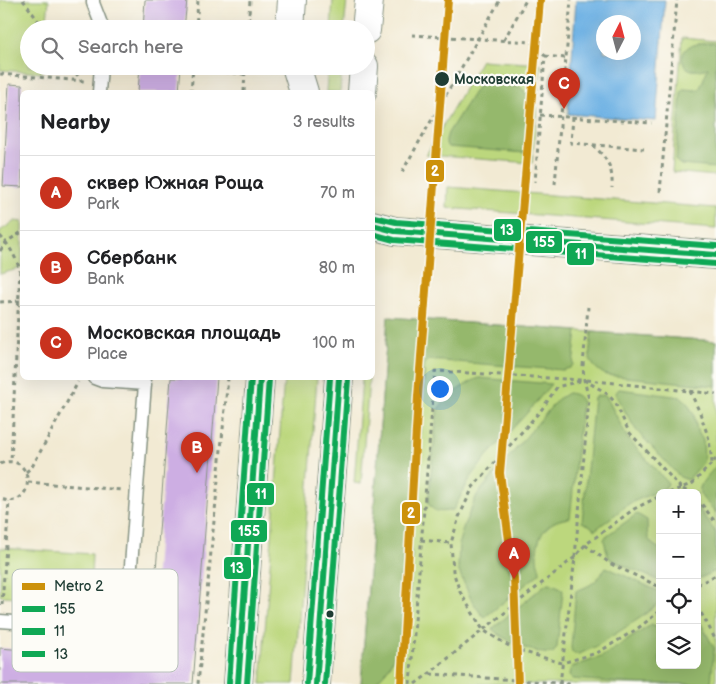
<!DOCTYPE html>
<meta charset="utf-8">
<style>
body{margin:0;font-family:"Balsamiq Sans",sans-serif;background:#f2f2f2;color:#202124}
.controls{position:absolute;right:15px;bottom:15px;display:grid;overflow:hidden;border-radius:8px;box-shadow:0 5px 20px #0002}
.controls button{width:45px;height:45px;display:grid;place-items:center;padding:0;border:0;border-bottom:1px solid #e0e0e0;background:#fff;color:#202124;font:25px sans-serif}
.compass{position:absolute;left:596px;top:15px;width:45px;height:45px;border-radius:50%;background:#fff;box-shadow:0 5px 20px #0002;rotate:6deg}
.you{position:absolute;left:439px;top:388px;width:18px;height:18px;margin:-12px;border:4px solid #fff;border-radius:50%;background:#1a73e8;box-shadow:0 0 0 8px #1a73e833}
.badge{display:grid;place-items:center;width:32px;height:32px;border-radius:50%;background:#c8321e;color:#fff;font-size:16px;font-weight:700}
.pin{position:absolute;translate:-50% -41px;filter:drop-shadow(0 1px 2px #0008)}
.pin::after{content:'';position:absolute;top:26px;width:18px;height:15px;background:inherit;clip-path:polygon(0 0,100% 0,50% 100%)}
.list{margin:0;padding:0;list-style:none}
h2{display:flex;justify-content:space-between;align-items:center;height:65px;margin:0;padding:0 20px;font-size:21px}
h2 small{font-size:16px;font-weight:400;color:#757577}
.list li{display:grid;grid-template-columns:32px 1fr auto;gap:15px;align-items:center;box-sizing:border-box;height:75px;padding:0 20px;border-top:1px solid #e0e0e0}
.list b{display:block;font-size:19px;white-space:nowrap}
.list p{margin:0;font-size:16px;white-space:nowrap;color:#757577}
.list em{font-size:16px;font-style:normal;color:#757577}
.icon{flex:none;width:28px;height:28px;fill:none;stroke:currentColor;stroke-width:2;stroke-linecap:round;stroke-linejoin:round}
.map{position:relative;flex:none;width:716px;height:684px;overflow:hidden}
.search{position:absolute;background:#fff;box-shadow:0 5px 20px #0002;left:20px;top:20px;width:355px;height:55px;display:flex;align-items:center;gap:12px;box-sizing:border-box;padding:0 18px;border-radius:28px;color:#757577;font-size:19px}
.panel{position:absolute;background:#fff;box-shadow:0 5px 20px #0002;left:20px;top:90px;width:355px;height:290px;border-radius:8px}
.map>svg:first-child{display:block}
.green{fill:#bcd77d;stroke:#6e8a58;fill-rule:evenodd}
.forest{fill:#95b86c;stroke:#5a7a50}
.water{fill:#6fb2e4;stroke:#47788c;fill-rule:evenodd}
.building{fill:#cdaee3}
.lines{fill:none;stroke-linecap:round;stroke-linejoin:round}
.lane-casing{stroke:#889484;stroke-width:15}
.primary-casing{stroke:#889484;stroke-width:30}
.path{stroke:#889484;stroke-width:3;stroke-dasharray:4 4;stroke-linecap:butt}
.lane{stroke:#fff;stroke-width:12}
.primary{stroke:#fff;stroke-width:28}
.bus-1-casing{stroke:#fdfcf7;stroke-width:10}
.bus-2-casing{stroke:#fdfcf7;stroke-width:10}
.bus-3-casing{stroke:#fdfcf7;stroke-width:10}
.bus-1{stroke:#10a855;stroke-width:6}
.bus-2{stroke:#10a855;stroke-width:6}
.bus-3{stroke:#10a855;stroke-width:6}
.metro-1-casing{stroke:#fdfcf7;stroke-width:11}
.metro-1{stroke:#cc910a;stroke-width:8}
.stop-dot{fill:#1f3d34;stroke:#fdfcf7;stroke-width:2}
.labels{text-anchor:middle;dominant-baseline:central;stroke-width:4.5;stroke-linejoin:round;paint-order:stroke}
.stop-label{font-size:14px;font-weight:bold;fill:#1f3d34;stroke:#fdfcf7;text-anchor:start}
.key{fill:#fdfcf7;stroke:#bac3bc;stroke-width:1}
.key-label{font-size:14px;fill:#1f3d34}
.line-badge{stroke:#fdfcf7;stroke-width:2}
.badge-label{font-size:14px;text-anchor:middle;font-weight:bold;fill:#fff}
</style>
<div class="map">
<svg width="716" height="684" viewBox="0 0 716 684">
<rect width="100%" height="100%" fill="#fdfcf7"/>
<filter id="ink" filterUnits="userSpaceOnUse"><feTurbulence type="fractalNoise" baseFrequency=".02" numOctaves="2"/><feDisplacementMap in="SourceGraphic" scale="10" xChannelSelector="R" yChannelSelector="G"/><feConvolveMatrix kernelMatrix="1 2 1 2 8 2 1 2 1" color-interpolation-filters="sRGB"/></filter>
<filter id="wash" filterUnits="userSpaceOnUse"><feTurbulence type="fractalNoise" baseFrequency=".0096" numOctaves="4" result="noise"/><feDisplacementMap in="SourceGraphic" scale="20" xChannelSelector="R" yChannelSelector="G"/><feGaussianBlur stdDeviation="1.12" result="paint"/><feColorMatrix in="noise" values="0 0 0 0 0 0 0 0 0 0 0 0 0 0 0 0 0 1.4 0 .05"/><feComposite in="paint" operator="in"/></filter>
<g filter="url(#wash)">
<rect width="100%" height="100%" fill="#f2ead3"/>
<g class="green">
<polygon points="0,0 49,0 46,29 29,29 29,66 43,66 42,73 0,70"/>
<polygon points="333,0 347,0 344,29 331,29"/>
<polygon points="682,38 716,41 716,176 672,172"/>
<polygon points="481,60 541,64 532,163 426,155"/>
<polygon points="328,66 342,66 340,92 326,92"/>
<polygon points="448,187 716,208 716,229 447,208"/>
<polygon points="15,221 22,222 22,268 0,274 0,231"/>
<path d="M388 317 716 341V684H361ZM660 493H697V665H660Z"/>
<polygon points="284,378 317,378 294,684 261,684"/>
<polygon points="362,378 369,378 361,484 354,483"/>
<polygon points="0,548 92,554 90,601 0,596"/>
</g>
<g class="forest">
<path d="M706 43H713L716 45V168L681 165 676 161 681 93 683 89 697 90 700 88 708 68C703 69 698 71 692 70 680 67 679 52 690 46 694 44 701 44 706 43Z"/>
<polygon points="484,82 520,87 532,98 529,149 526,153 448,147 446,144 446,140 448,133 479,84"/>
<path d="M388 317 577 331 573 365 570 368 563 370 429 360 425 363 414 526C404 539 409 542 412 555L406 644 398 649 387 670 375 683 374 684H361Z"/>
<path d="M592 332 716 341V386L606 375C584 363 590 353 592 332Z"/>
<path d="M479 378 551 384 527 413 486 457 470 479 453 510C441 512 435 514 428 503L437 413C440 400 466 383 479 378Z"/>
<polygon points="619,389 681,397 686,401 694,415 697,431 703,440 704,458 703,463 688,480 680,477 636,430 616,396 616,392"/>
<path d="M568 393C575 394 578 395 582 402L570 518C548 520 536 534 537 558 537 563 540 567 540 573L485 617 481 614 471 599 458 569 459 542 464 525 477 495 558 399Z"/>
<polygon points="603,395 606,396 628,439 668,483 666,487 661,490 630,503 595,530 589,525 582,522 594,398 597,396"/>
<path d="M716 466V513C712 507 706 503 702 497 694 487 709 475 716 466Z"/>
<polygon points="697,506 716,533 716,571 700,578 697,578"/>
<path d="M637 514 647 520C648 536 645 541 660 549V581L611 560 608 556 604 540 606 536Z"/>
<path d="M606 567 660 592V602L640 618 595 647 579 654H574L572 652 571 647 576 591C592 585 597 582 606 567Z"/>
<path d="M550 583 561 588 563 591 557 647 553 653C537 656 504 640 492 629L546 584Z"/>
<polygon points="697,616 714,648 711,684 639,684 572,679 569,676 570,670 572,667 601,657 651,625 656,627 660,624 660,665 697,665"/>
</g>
<path class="water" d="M576 0H665L656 121 568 114ZM604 22H634V52H604Z"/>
<g id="blocks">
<g class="building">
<polygon points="145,0 187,0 184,29 143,29"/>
<polygon points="140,66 181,66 179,92 138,92"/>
<polygon points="9,84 22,85 22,187 3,186"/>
<polygon points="171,378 217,378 193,684 0,684 0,648 23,650 23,643 102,649 101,656 149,660"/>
</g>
</g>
</g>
<g filter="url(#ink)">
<use href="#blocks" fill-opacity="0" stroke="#889484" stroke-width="1"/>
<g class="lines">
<defs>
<g id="lane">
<polyline points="93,0 93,3 103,29"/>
<polyline points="99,92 101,66"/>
<polyline points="0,621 126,630 145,384 102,381 94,378"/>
</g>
<g id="primary">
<polyline points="290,29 292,0"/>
<polyline points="366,30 369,0"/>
<polyline points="296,66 304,92"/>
<polyline points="362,92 364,66"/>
<polyline points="372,225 395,231 716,255"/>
<polyline points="238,684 260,378"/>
<polyline points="316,684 339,378"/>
</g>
</defs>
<use href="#lane" class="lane-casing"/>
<use href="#primary" class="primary-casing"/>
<g class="path">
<polyline points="23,0 44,29"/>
<polyline points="196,29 198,0"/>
<polyline points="248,29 250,0"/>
<polyline points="412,35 531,42 545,56 535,182"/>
<polyline points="504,40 526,0"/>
<polyline points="545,56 566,58"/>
<polyline points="71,66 81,80"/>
<polyline points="193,70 245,74"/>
<polyline points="0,74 84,81"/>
<polyline points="191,92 193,66"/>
<polyline points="244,92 245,66"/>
<polyline points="540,115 652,123"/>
<polyline points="573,117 571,143 644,149"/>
<path d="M593 145C608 160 613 167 612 188"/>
<polyline points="402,172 500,0"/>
<polyline points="555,184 571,0"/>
<polyline points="660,192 677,0"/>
<path d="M0 236C10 246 15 256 20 270L11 462"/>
<polyline points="0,251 6,242 22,232"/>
<polyline points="0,302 22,301"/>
<polyline points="587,380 716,394"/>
<polyline points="690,391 700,413 709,439 712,463"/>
<path d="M0 464C34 449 39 511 0 499"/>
<polyline points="26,472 32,467 78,382"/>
<polyline points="28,482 122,490"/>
<polyline points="683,489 690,493"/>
<polyline points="669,493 693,483 716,459"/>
<polyline points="697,498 716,523"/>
<polyline points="421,540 451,543"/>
<polyline points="585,545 611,564 660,587"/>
<polyline points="697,585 716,575"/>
<polyline points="2,605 9,501"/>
<polyline points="697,606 708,625 716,641"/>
<polyline points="660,611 637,629 597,653 562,663 514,649 483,630 460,592 453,571 451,543 459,517 473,487 542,409 557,387 584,380 605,392 615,402 629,432 682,489 682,493"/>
<polyline points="430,674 572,684"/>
<polyline points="198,684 228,378"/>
<polyline points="410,684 435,371 581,380"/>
<polyline points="415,684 430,673 483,630 575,557 585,545 634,509 660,496"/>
<polyline points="560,684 575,557 589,399 584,380 583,366 588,307"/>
</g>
<use href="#lane" class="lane"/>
<use href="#primary" class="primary"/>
<defs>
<g id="bus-1">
<polyline points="372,225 395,231 716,255"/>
<polyline points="238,684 260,378"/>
<polyline points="316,684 339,378"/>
</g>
<g id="bus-2">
<polyline points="372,234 394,240 715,264"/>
<polyline points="247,684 269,379"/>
<polyline points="325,684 348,379"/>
</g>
<g id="bus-3">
<polyline points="374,217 396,222 716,246"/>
<polyline points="229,683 251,378"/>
<polyline points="307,683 330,378"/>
</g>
</defs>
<use href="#bus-1" class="bus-1-casing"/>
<use href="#bus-2" class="bus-2-casing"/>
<use href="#bus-3" class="bus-3-casing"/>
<use href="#bus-1" class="bus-1"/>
<use href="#bus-2" class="bus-2"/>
<use href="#bus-3" class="bus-3"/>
<defs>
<g id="metro-1">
<polyline points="401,684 418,396 448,0"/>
<polyline points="518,684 514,578 500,473 540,0"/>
</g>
</defs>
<use href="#metro-1" class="metro-1-casing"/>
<use href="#metro-1" class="metro-1"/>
</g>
</g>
<g class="stop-dot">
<circle cx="442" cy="79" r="8"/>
<circle cx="330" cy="614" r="4.5"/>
</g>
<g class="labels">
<g class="stop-label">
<text x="454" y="79">Московская</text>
</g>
</g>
<rect x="12" y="569" width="166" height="103" rx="8" class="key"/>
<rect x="22" y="583" width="23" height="7" fill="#cc910a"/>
<rect x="22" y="606" width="23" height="6" fill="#10a855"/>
<rect x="22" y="628" width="23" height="7" fill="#10a855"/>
<rect x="22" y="651" width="23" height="6" fill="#10a855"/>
<g class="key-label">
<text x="54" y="591">Metro 2</text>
<text x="54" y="614">155</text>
<text x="54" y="636">11</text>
<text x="54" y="659">13</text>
</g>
<g class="line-badge">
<rect x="425" y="159" width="20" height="24" rx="5" fill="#cc910a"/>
<rect x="493" y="218" width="29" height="24" rx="5" fill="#10a855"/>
<rect x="525" y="230" width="38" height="24" rx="5" fill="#10a855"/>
<rect x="566" y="242" width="29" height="24" rx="5" fill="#10a855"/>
<rect x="246" y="482" width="29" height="24" rx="5" fill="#10a855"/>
<rect x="401" y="501" width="20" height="24" rx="5" fill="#cc910a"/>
<rect x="230" y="519" width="38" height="24" rx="5" fill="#10a855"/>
<rect x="223" y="556" width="29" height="24" rx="5" fill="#10a855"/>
</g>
<g class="badge-label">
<text x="435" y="176">2</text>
<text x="507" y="235">13</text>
<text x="544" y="247">155</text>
<text x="581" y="259">11</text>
<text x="261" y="499">11</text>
<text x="411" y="518">2</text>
<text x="249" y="536">155</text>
<text x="237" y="573">13</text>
</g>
</svg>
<div class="controls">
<button>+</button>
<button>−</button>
<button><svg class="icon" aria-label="locate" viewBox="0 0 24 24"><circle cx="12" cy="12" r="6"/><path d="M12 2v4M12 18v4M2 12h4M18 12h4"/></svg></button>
<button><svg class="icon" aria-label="layers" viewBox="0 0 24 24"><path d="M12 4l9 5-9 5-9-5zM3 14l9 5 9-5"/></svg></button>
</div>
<svg class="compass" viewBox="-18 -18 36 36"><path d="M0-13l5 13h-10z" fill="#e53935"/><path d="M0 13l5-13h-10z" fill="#757577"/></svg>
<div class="you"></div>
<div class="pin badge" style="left:514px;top:579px">A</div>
<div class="pin badge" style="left:197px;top:473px">B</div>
<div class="pin badge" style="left:564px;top:109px">C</div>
<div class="search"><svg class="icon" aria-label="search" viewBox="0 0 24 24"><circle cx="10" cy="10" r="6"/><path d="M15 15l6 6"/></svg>Search here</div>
<section class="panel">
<h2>Nearby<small>3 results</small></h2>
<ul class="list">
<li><span class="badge">A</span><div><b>сквер Южная Роща</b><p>Park</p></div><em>70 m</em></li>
<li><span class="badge">B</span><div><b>Сбербанк</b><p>Bank</p></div><em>80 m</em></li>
<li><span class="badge">C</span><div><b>Московская площадь</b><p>Place</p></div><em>100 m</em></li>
</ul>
</section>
</div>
